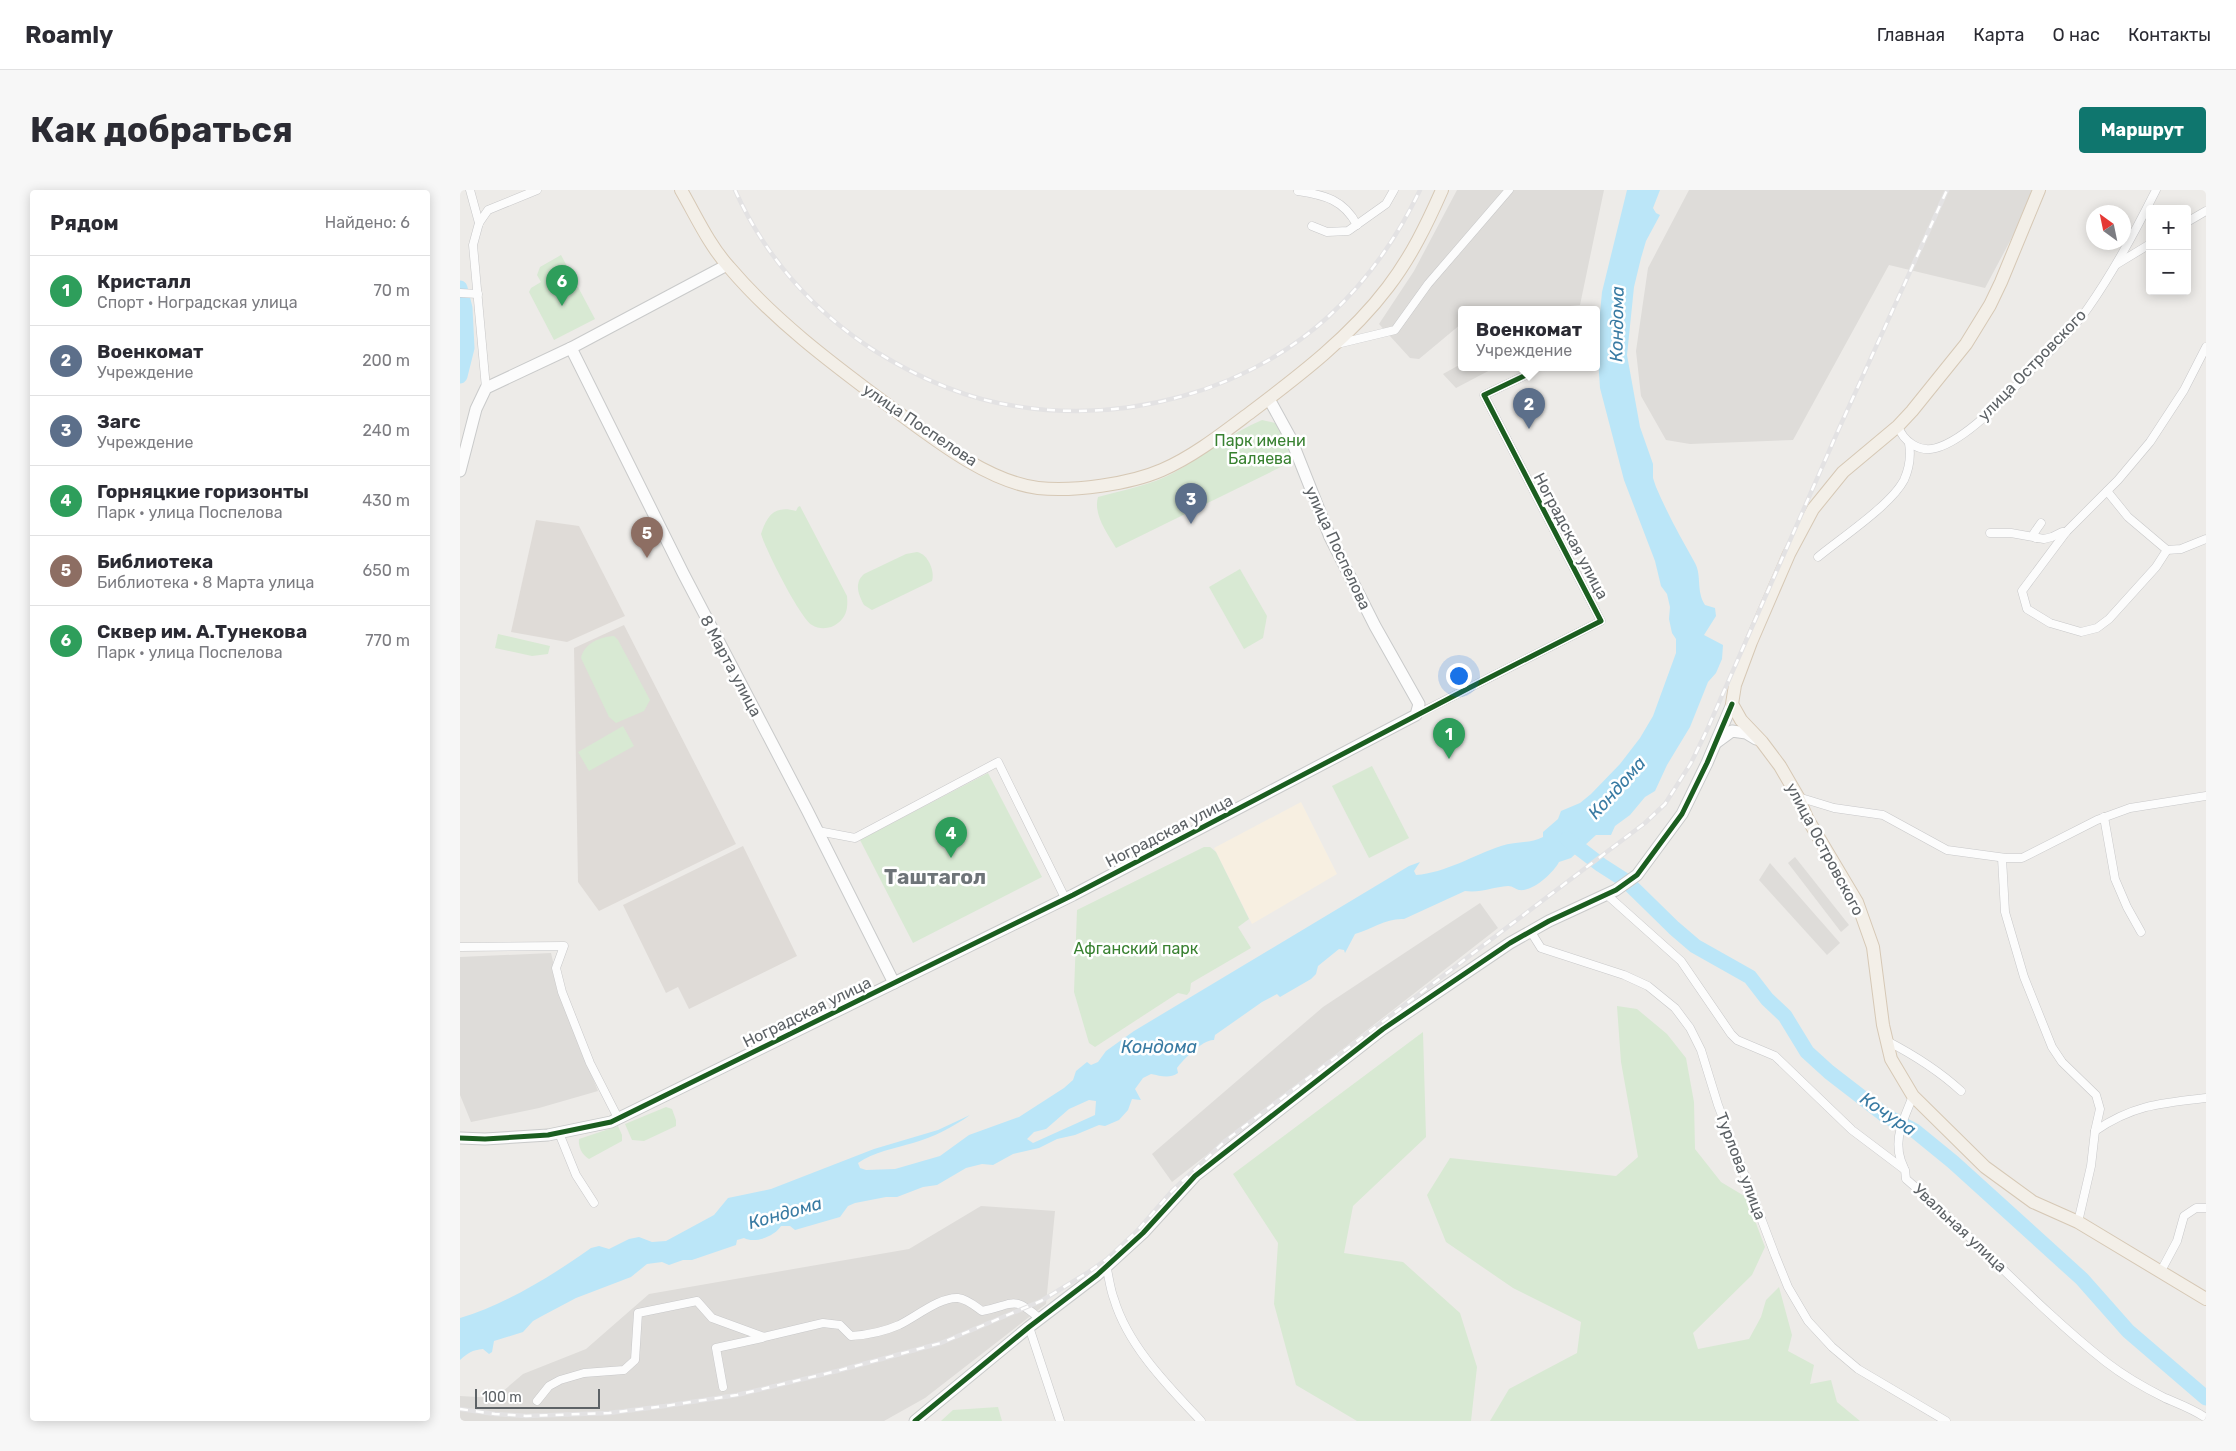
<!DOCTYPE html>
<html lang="ru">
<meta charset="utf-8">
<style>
body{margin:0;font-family:Rubik,sans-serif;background:#f7f7f7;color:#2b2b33}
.controls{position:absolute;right:15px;top:15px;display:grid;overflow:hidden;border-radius:5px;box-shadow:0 2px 12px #0003}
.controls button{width:45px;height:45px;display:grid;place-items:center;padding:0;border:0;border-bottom:1px solid #e1e1e2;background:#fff;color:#2b2b33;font:25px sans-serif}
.compass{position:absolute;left:1626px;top:15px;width:45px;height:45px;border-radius:50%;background:#fff;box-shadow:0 2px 12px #0003;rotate:327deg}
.scale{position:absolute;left:15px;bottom:12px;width:125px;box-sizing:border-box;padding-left:5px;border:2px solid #5d6266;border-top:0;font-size:14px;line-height:18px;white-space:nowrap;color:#5d6266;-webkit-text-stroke:4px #fff;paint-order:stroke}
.you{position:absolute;left:998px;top:485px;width:18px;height:18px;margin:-12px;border:4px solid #fff;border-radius:50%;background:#1a73e8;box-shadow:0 0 0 8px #1a73e833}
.badge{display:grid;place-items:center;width:32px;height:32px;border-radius:50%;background:#0f766e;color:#fff;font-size:16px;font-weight:700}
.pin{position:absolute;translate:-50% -41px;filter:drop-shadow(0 1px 2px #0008)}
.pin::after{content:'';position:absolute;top:26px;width:18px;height:15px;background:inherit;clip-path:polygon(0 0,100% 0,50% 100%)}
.popup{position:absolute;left:998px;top:116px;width:142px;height:65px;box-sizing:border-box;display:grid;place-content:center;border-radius:5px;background:#fff;filter:drop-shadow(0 1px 4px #0005);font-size:16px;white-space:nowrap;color:#7c7c81}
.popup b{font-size:19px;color:#2b2b33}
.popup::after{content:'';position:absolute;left:50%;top:100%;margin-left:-10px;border:10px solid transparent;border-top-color:#fff}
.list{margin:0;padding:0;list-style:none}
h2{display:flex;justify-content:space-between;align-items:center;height:65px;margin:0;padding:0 20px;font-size:21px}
h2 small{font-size:16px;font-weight:400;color:#7c7c81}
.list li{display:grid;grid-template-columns:32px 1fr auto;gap:15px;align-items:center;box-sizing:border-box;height:70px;padding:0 20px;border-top:1px solid #e1e1e2}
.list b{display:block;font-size:19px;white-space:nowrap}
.list p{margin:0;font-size:16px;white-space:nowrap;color:#7c7c81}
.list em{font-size:16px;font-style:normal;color:#7c7c81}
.map{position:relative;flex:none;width:1746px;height:1231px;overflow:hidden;border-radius:5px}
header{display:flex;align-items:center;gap:30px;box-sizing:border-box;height:70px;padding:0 25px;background:#fff;border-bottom:1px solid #e1e1e2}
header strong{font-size:24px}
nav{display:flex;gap:28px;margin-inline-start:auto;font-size:18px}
.intro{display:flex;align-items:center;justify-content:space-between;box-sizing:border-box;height:120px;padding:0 30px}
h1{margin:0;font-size:35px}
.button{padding:12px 22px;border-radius:5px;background:#0f766e;color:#fff;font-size:18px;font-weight:700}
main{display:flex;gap:30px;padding:0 30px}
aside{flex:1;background:#fff;border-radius:5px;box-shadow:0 2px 12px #0003}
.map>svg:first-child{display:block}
.commercial{fill:#f7efe1}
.industrial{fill:#dedcd9}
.education{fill:#dfdbd7}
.green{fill:#d8e9d3}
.water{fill:#bbe6f8;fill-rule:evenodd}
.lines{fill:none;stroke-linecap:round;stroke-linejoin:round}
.river{stroke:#bbe6f8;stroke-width:15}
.street-casing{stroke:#c8c8c9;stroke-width:9}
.secondary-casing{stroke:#c9caca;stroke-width:13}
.primary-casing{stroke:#d6c8b5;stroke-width:14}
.street{stroke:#fcfcfc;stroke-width:8}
.secondary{stroke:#fcfcfc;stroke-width:11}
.primary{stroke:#f3efe8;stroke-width:12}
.rail-casing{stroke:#e3e2e3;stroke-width:4.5}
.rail{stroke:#fff;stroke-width:2.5;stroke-dasharray:8;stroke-linecap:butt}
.cycleway-casing{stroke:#fff;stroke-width:8}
.cycleway{stroke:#1b5e20;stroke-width:5}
.labels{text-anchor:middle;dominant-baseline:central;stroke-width:5;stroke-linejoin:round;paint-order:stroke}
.street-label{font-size:16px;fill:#5d6266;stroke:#fff}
.park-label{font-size:16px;fill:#388130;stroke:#fff}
.water-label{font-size:18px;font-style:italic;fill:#397ba3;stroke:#fff}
.district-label{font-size:21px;font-weight:bold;fill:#6e7478;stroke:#fff}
</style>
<header>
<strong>Roamly</strong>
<nav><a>Главная</a><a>Карта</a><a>О нас</a><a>Контакты</a></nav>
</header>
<div class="intro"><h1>Как добраться</h1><a class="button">Маршрут</a></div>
<main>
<aside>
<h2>Рядом<small>Найдено: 6</small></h2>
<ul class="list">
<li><span class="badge" style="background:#2e9e5b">1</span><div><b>Кристалл</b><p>Спорт · Ноградская улица</p></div><em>70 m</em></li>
<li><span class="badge" style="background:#5c6f8a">2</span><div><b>Военкомат</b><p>Учреждение</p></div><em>200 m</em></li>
<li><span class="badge" style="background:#5c6f8a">3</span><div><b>Загс</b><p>Учреждение</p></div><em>240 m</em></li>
<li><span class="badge" style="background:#2e9e5b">4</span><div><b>Горняцкие горизонты</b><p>Парк · улица Поспелова</p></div><em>430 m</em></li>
<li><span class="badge" style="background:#8d6e63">5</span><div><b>Библиотека</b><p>Библиотека · 8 Марта улица</p></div><em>650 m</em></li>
<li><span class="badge" style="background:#2e9e5b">6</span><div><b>Сквер им. А.Тунекова</b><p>Парк · улица Поспелова</p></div><em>770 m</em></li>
</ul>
</aside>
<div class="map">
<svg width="1746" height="1231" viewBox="0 0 1746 1231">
<rect width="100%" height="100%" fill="#edebe8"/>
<polygon class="commercial" points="841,612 877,684 792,734 754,658"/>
<g class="industrial">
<polygon points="997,0 1144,0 1120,115 1070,120 1021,118 1018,120 1002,120 1001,134 959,169 950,168 919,134 954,81"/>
<polygon points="1229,0 1572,0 1558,36 1525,98 1429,75 1333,250 1230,254 1206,250 1181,206 1176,161 1188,78"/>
<polygon points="1001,174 1002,178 1034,178 996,198 983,184"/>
<polygon points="1335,667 1389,735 1381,742 1328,673"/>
<polygon points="1310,673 1380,753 1367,765 1299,690"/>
<polygon points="1020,713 1038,738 712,992 692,964 863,817"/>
<polygon points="91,763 103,813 138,901 79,918 11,932 0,905 0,767"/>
<polygon points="521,1016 595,1021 586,1114 465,1208 424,1231 0,1231 0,1206 35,1208 63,1184 126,1159 189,1104 449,1059"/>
</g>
<g class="education">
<polygon points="76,330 119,336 165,426 107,452 51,442"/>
<polygon points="164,435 276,654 139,721 118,692 114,458"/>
<polygon points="283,656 337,766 229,819 218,797 206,803 163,715"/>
</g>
<g class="green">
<polygon points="101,65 135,129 94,150 69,102 71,98 81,92 77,85 80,77"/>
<path d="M802 230 815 233C825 247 834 258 825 275L656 358C647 343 633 324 638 307 663 300 692 295 715 282 744 265 771 243 802 230Z"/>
<path d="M340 316 387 406C388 417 387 426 378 433 371 439 360 440 352 435 339 426 306 360 301 344 307 325 315 315 336 321L338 317Z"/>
<path d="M457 362C468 364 475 381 472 391L412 420 404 415C398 404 394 393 404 384L446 364Z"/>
<polygon points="780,379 807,426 803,448 784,459 749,397"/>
<polygon points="38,444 90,456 88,464 72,466 35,458"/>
<path d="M154 446 158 450 190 510 184 521 156 533 149 527 121 468C124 453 140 447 154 446Z"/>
<polygon points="163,536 174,556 129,581 118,562"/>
<polygon points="912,576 949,648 909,668 872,596"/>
<polygon points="528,583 582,687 453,753 400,650"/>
<polygon points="744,657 750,657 756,662 789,729 778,737 791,758 731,793 730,801 727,805 718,803 635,857 629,853 614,802 617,720"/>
<polygon points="1157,816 1177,819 1207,844 1226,868 1234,912 1235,959 1261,992 1286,1007 1305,1057 1292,1085 1233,1143 1238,1159 1289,1149 1301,1127 1306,1110 1319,1097 1332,1145 1328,1161 1354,1175 1350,1194 1371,1190 1377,1212 1400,1231 1030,1231 1049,1199 1117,1163 1121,1132 1053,1098 986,1052 967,1005 990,968 1156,986 1178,967 1161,872"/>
<polygon points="963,842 966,947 893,1016 884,1063 943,1072 1000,1123 1017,1177 1011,1231 897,1231 836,1195 814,1114 818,1053 773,984"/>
<polygon points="206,917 212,919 216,930 216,936 184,951 172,950 165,934"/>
<path d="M158 936 162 945V951L129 969C122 965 118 957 119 949Z"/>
<polygon points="538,1217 542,1231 481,1231 493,1220"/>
</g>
<path class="water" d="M1167 0H1200L1193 18 1196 23 1200 25 1186 51 1181 68 1174 97 1167 165 1180 237 1193 274V288L1196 297C1207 323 1221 348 1235 373 1242 386 1236 401 1245 415L1255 418 1256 426 1244 445 1263 455 1262 469 1256 483 1248 492 1230 537 1207 575 1195 601 1185 607 1170 625 1155 636 1151 645H1136L1111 668 1099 672C1093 683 1073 702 1059 700 1055 699 1053 696 1048 696 1033 697 1021 703 1005 701L944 729C926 728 912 739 895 744L885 763 884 760 879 759 858 776 856 784 851 789 820 807 817 804 802 812 755 845 754 850C743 849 723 870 717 878L718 883C709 889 701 886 691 884L683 888 675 899 681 910 672 909 668 920 659 930 645 936 639 935 615 945 597 949 579 958 553 964 533 975 522 974 506 978 477 995 463 997 437 1007H426L395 1013 388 1016 380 1027 335 1040 330 1036H321C315 1046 295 1054 284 1048L277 1050 276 1055 232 1070H223L209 1075 202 1072 187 1074 171 1087 116 1108 82 1126 73 1131 63 1142 34 1151 32 1162 29 1164 23 1159C12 1160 8 1163 0 1170V1128C45 1115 93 1085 131 1058L139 1056 149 1059 169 1049 179 1047 192 1052 206 1051 254 1025 268 1008 311 999 414 959 478 940 510 925C493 937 474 947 453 953 436 958 413 962 398 973L400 978 406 980 435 979 480 966 509 945 559 927 604 898 613 890 616 881 627 872 631 875 638 872 646 861 674 841 949 676 960 672 954 681 956 685C985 683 1014 665 1041 656 1055 651 1070 654 1083 647V642L1098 629 1101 621 1120 613 1131 604 1160 574 1180 548 1193 526 1216 463V449L1212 443 1209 429 1210 417 1207 404 1201 396 1195 371 1164 290 1140 198 1137 154 1142 102ZM629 910 636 911 635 925 573 953 567 949 574 942 586 939 609 919Z"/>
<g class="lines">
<g class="river">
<polyline points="0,98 5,118 7,158 0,186"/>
<polyline points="1107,649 1141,675 1166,691 1214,738 1235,756 1290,787 1307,809 1325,826 1347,862 1369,882 1426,926 1455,941 1493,972 1622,1089 1668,1141 1746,1208"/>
</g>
<defs>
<g id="street">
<polyline points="10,0 19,33"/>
<path d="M838 1C865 5 884 10 897 35"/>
<polyline points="1727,32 1746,21"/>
<polyline points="852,36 867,42 888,41 926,14 934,0"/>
<polyline points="1657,74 1690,54"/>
<polyline points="0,103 18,104"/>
<polyline points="877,154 935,140 968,94 1049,0"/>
<polyline points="26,198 13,55 19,33 28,20 77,0"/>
<path d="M1438 236C1443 251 1459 263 1476 258 1509 249 1553 199 1577 174 1595 157 1614 138 1628 118 1654 81 1676 40 1696 0"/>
<polyline points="1647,301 1668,327 1707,360 1721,359 1746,349"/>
<polyline points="1530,343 1551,343 1584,349 1592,347 1602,342 1606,342"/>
<polyline points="1576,348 1574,343 1581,333"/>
<polyline points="1707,360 1696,377 1649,429 1637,438 1621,442 1590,433 1567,419 1562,401 1606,342 1658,290 1690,252 1724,200 1746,157"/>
<path d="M1358 367C1381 348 1431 315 1444 290 1449 279 1451 265 1449 253"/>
<polyline points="956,525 1141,431 1024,205 1066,185"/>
<polyline points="1338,607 1374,618 1423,625 1487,660 1546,668 1562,668 1637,630 1670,618 1746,606"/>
<polyline points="1644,627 1655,689 1667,717 1681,742"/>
<polyline points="358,641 395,648 538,572 605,708"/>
<polyline points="1542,668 1545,722 1564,787 1592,857 1602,872 1636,905 1640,919 1635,941"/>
<path d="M1146 704 1221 771 1271 844 1277 850 1315 866 1392 940 1445 980 1446 989C1515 1048 1575 1116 1646 1172 1664 1186 1685 1198 1705 1208 1719 1214 1733 1219 1746 1228"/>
<polyline points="1071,742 1081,758 1164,785 1188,796 1215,818 1230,838 1241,860 1258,915 1315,1065 1328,1097 1348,1131 1372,1157 1398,1179 1486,1231"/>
<polyline points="0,757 104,756 96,778 102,802 130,873 158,928"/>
<path d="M1427 851C1454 865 1478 880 1501 901"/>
<polyline points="99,943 116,985 134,1013"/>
<path d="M1444 978C1431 952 1443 931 1453 906"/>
<path d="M1618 1032 1631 976 1635 941C1673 915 1701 913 1746 908"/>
<path d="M646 1075C649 1087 650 1099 654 1109 668 1156 708 1196 741 1231"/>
<polyline points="1701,1081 1717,1051 1724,1026 1736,1018 1746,1018"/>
<polyline points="569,1137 600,1231"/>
<polyline points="263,1197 256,1158 302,1148"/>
<path d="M77 1211 89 1196 100 1190 124 1183 164 1180 175 1170 178 1123 237 1111 252 1128 304 1147 363 1133 380 1135 391 1146C408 1145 423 1142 439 1135 456 1127 479 1107 498 1108 507 1109 515 1116 522 1121 554 1115 552 1104 580 1129"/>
</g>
<g id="secondary">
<polyline points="111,158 223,383 347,620 434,793"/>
<polyline points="0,281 16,219 26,198 111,158 267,75"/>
<polyline points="1257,552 1272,541 1286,543 1296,549"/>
<polyline points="0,948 25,949 88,945 151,932 613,705 956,525 959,514 915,436 870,347 831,249 809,209"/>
<polyline points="455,1231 569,1137 637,1085 683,1043 735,986 923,839 1050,753 1089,731 1156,700 1177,685 1222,624 1247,573 1272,514"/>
</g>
<g id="primary">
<path d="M221 0C236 26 249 55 269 77 314 130 370 172 425 213 468 244 524 291 578 298 613 302 670 294 702 280 734 266 763 243 791 222 840 185 891 146 928 97 951 67 967 34 982 0"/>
<polyline points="1579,0 1541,92 1530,115 1506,154 1452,221 1438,236 1383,282 1353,319 1329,364 1291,452 1275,495 1272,514 1281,530 1302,552 1320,576 1338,607 1347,628 1397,712 1413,757 1423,835 1431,869 1453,906 1525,977 1573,1012 1618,1032 1746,1109"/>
</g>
</defs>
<use href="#street" class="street-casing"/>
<use href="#secondary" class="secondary-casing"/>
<use href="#primary" class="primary-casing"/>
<use href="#street" class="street"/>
<use href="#secondary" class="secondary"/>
<use href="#primary" class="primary"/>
<defs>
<g id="rail">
<path d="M275 0C305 67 354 122 415 161 457 187 506 209 555 216 665 234 786 202 869 126 907 91 938 46 960 0"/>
<polyline points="0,1219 35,1224 66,1226 149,1223 205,1216 277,1205 377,1181 481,1153 581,1111 627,1083 647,1069 677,1041 712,1001 765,951 1185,633 1205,614 1231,573 1247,540 1377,243 1487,0"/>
</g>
</defs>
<use href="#rail" class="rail-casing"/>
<use href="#rail" class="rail"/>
<defs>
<g id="cycleway">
<polyline points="0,948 25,949 88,945 151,932 613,705 1009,498 1141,431 1024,205 1066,185"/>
<polyline points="455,1231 569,1137 637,1085 683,1043 735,986 923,839 1050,753 1089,731 1156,700 1177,685 1222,624 1247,573 1272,514"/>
</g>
</defs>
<use href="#cycleway" class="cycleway-casing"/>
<use href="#cycleway" class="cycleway"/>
</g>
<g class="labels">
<g class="street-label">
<text transform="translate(1572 175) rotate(-46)">улица Островского</text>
<text transform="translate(460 235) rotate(34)">улица Поспелова</text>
<text transform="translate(1111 346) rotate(62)">Ноградская улица</text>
<text transform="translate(878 358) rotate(65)">улица Поспелова</text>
<text transform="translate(271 476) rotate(62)">8 Марта улица</text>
<text transform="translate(709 641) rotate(-27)">Ноградская улица</text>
<text transform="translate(1365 659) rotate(62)">улица Островского</text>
<text transform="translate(347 822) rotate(-26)">Ноградская улица</text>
<text transform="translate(1281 976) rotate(69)">Турлова улица</text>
<text transform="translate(1500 1038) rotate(43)">Увальная улица</text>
</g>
<g class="park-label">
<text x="800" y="250">Парк имени<tspan x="800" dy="18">Баляева</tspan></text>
<text x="676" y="758">Афганский парк</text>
</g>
<g class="water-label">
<text transform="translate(1157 134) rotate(-89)">Кондома</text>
<text transform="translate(1157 598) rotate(-48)">Кондома</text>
<text x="699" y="857">Кондома</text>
<text transform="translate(1428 924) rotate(34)">Кочура</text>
<text transform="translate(325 1023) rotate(-16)">Кондома</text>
</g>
<g class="district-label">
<text x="475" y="686">Таштагол</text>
</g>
</g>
</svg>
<div class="controls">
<button>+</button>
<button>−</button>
</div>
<svg class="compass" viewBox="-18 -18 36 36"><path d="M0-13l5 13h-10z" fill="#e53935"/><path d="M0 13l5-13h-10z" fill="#7c7c81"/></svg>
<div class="scale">100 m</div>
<div class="you"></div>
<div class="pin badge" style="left:989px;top:569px;background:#2e9e5b">1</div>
<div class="pin badge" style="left:1069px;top:239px;background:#5c6f8a">2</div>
<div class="popup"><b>Военкомат</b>Учреждение</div>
<div class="pin badge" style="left:731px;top:334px;background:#5c6f8a">3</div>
<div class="pin badge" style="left:491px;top:668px;background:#2e9e5b">4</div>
<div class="pin badge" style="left:187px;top:368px;background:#8d6e63">5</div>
<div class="pin badge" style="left:102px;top:116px;background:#2e9e5b">6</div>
</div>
</main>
